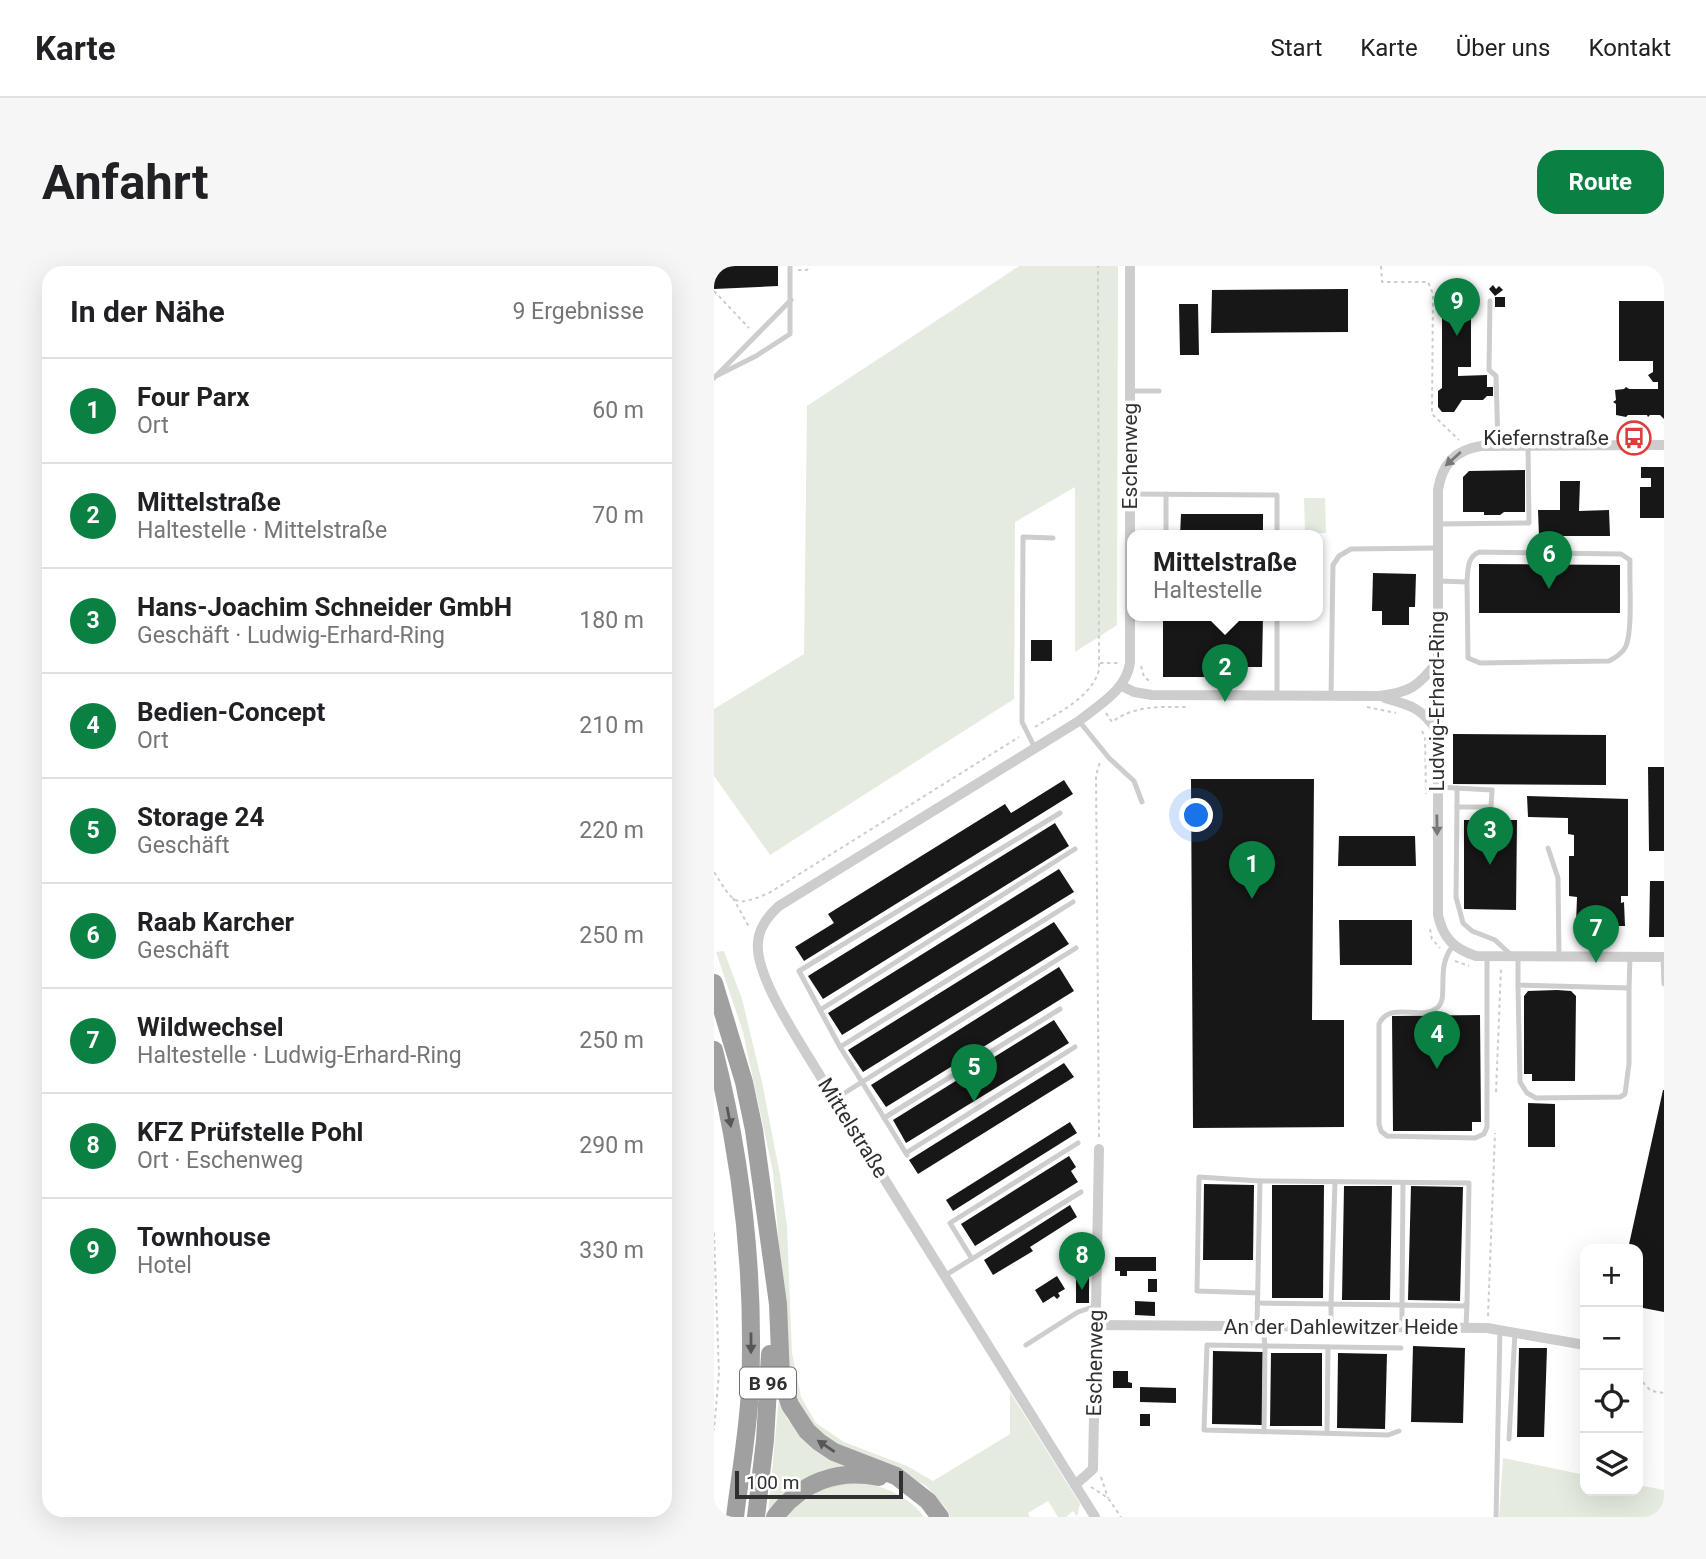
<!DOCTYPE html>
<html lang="de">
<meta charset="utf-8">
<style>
body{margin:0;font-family:Roboto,sans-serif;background:#f6f6f6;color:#202124}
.controls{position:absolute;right:21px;bottom:21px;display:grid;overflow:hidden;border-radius:14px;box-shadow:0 7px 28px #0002}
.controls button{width:63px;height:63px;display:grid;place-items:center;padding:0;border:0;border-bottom:2px solid #e0e0e0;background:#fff;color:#202124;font:35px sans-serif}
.scale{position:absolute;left:21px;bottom:18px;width:168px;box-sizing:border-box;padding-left:7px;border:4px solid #303030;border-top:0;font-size:19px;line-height:24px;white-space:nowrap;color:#303030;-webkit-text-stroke:5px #fff;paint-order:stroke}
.you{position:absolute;left:483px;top:550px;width:24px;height:24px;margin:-18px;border:5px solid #fff;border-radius:50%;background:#1a73e8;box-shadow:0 0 0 10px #1a73e833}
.badge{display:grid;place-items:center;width:46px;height:46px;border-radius:50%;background:#0b8043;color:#fff;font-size:23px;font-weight:700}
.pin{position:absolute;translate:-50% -58px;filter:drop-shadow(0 2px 4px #0008)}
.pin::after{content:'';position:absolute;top:37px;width:24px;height:21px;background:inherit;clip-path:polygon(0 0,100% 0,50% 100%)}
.popup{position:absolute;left:413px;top:264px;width:196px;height:91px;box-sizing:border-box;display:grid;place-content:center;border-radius:14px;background:#fff;filter:drop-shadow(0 2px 5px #0005);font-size:23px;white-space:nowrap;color:#757577}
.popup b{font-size:26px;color:#202124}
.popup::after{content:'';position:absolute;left:50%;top:100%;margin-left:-14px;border:14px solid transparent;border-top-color:#fff}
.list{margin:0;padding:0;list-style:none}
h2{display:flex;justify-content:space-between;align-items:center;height:91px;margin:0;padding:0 28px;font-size:30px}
h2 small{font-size:23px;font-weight:400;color:#757577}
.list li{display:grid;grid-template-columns:46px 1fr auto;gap:21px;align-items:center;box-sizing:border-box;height:105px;padding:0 28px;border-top:2px solid #e0e0e0}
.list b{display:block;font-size:26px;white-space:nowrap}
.list p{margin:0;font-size:23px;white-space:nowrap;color:#757577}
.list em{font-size:23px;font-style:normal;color:#757577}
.icon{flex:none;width:38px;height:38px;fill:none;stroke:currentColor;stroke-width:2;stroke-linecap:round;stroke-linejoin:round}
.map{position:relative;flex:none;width:950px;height:1251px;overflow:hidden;border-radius:21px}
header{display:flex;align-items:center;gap:42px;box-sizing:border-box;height:98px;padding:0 35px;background:#fff;border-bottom:2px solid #e0e0e0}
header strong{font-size:33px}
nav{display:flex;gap:38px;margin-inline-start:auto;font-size:24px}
.intro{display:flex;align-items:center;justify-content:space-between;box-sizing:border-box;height:168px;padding:0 42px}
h1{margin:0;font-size:49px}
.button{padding:18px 32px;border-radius:21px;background:#0b8043;color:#fff;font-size:24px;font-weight:700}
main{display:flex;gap:42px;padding:0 42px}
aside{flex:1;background:#fff;border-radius:21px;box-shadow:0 7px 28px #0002}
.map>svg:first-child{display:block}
.green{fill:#e5ecdf}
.building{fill:#171717}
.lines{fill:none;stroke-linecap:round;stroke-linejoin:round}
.path{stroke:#cdcdcd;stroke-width:2;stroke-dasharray:3.5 3.5;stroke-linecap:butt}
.service{stroke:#cdcdcd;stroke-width:5}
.minor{stroke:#cdcdcd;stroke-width:10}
.trunk{stroke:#a0a0a0;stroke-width:18}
.oneway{fill:#777}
.oneway2{fill:#575757}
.labels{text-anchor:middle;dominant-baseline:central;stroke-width:7;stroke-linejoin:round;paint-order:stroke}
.shield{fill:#fff;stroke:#6e6e6e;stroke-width:2}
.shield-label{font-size:19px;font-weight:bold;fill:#303030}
.poi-label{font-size:21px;fill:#303030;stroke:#fff;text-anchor:end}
.street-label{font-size:21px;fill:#303030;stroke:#fff}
</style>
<header>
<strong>Karte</strong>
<nav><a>Start</a><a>Karte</a><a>Über uns</a><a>Kontakt</a></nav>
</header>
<div class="intro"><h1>Anfahrt</h1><a class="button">Route</a></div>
<main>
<aside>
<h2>In der Nähe<small>9 Ergebnisse</small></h2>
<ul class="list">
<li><span class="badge">1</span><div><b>Four Parx</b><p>Ort</p></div><em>60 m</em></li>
<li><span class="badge">2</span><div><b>Mittelstraße</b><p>Haltestelle · Mittelstraße</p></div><em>70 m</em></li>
<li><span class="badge">3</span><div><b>Hans-Joachim Schneider GmbH</b><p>Geschäft · Ludwig-Erhard-Ring</p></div><em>180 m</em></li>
<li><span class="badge">4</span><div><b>Bedien-Concept</b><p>Ort</p></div><em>210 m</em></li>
<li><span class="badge">5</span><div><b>Storage 24</b><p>Geschäft</p></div><em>220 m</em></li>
<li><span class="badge">6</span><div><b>Raab Karcher</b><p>Geschäft</p></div><em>250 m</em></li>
<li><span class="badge">7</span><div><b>Wildwechsel</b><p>Haltestelle · Ludwig-Erhard-Ring</p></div><em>250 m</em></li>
<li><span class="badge">8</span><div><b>KFZ Prüfstelle Pohl</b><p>Ort · Eschenweg</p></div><em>290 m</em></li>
<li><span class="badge">9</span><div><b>Townhouse</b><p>Hotel</p></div><em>330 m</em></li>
</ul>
</aside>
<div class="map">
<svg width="950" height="1251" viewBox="0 0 950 1251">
<rect width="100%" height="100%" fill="#fff"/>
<g class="green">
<polygon points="305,0 404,0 403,359 361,386 361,221 301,256 300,433 56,589 0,510 0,443 90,388 93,140"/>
<polygon points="590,232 611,232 612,267 591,267"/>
<polygon points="10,685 28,733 48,816 66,909 73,960 78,1087 87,1131 102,1157 130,1176 193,1200 219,1215 296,1168 296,1126 366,1238 363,1251 359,1245 352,1251 344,1251 334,1235 314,1247 316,1251 236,1251 232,1242 212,1220 189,1207 131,1186 98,1163 77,1129 59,906 29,766 2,686"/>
<polygon points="65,1131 73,1153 90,1172 143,1202 54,1247"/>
<polygon points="789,1192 871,1209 871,1225 924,1225 924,1219 950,1224 950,1251 785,1251"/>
<path d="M127 1215C157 1215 191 1225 210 1251H72C88 1233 103 1223 127 1215Z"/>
</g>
<g class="building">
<polygon points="0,0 64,0 64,20 0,23"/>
<polygon points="779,19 782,23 785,20 789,24 781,30 775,23"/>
<polygon points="634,23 634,66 497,67 498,24"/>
<rect x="781" y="31" width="10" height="10"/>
<polygon points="735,33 751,33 757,39 757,101 744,101 744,110 773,109 773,121 779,121 779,130 773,130 769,134 748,134 740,146 728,146 724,141 724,125 728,122 728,39"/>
<polygon points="905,35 950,35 950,153 946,149 936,149 934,151 933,149 914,149 912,151 902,149 902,138 899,136 902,134 901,124 910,123 912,121 915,123 944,123 944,116 939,116 934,109 939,106 939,95 905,95"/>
<polygon points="465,38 484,38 485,89 466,89"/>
<polygon points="927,201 950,201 950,252 926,252 926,221 937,221 937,212 927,212"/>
<polygon points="811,204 811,246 790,246 786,249 770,249 770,246 749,246 749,211 755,205"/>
<polygon points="846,215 866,215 865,245 895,244 896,270 825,270 824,244 846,244"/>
<polygon points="467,248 549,248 549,270 466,270"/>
<polygon points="765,298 906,299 906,347 765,347"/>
<polygon points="659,307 702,308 701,341 695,341 695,359 668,359 668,345 658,345"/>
<polygon points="449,350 549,350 548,401 518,401 518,411 449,411"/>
<rect x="317" y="374" width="21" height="21"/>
<polygon points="739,468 892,469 892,519 739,518"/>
<polygon points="934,501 950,501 950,585 935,585"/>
<polygon points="477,513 600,513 598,754 630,754 630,861 479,862"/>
<polygon points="350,514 359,528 90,695 81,681 120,657 114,648 291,538 297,547"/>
<polygon points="813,530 914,533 914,630 907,630 907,637 910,636 911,660 895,660 895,650 876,649 876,659 862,659 863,631 855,630 855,590 860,590 860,569 854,568 854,552 814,551"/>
<polygon points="750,554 803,554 802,644 750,643"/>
<polygon points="341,557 355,580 109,733 94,710"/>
<polygon points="625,570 701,570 702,600 624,600"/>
<polygon points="345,603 360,626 128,769 114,747"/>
<polygon points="936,615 950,615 950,671 935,671"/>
<polygon points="625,654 698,654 698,699 626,699"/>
<polygon points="340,656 355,678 149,806 134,784"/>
<polygon points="345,701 360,725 172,841 157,819"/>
<polygon points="843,724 857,725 862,730 861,815 818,815 818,808 810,808 810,730 814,725"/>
<polygon points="766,749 767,856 758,856 758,865 679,865 678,750"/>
<polygon points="340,754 355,777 192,877 179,854"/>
<polygon points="350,797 360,811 204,908 195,894"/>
<polygon points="949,824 950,824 950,1046 924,1041 924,983 914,983"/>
<polygon points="814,837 841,838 841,881 814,881"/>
<polygon points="356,856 363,867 239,945 232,934"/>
<polygon points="355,890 362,901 357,905 364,916 261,980 247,958"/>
<polygon points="490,918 540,919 539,994 489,994"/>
<polygon points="558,919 610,919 609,1032 558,1032"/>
<polygon points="630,920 678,920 676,1034 628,1034"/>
<polygon points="697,920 749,921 746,1035 694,1034"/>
<polygon points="356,939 363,951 316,981 319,985 279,1009 270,994"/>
<polygon points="401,991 442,991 442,1005 413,1005 413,1010 406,1010 406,1005 401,1005"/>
<polygon points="343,1010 351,1023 344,1027 346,1030 343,1033 340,1030 329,1037 321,1024"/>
<rect x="362" y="1011" width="13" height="26"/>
<rect x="434" y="1013" width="9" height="13"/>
<polygon points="421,1035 441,1036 441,1050 421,1049"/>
<polygon points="699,1080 751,1082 749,1157 697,1156"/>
<polygon points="805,1082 833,1082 830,1171 803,1171"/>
<polygon points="499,1085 549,1086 548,1159 498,1158"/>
<polygon points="557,1087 608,1087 608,1160 556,1160"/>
<polygon points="624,1087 673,1088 671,1163 623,1162"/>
<polygon points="399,1105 414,1105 414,1116 418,1117 418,1122 399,1122"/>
<polygon points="426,1121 462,1122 462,1137 426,1136"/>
<rect x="426" y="1148" width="10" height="12"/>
</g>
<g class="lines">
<g class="path">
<polyline points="667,0 668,16 714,16 719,28 718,148 745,174"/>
<polyline points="84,4 93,4 96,0"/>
<polyline points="0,25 35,62"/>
<polyline points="386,397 405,397"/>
<polyline points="427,400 430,411 438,417"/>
<polyline points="653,441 682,447"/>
<path d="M392 447 398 456C421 439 445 441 472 441"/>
<path d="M321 461C345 446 377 432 385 404L384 0"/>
<polyline points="708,465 711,471 712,528"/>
<path d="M0 606C20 637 19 642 55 627L305 471"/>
<polyline points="19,632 35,661"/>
<polyline points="716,663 718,673 726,682"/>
<polyline points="741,695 755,700"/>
<polyline points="782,826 787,702"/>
<polyline points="385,871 382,509 386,496"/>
<polyline points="0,967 5,1107 0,1164"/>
<polyline points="774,1050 781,867"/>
<polyline points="924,1111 937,1125 950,1127"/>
<polyline points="387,1211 394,1232"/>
<polyline points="377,1221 394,1232 407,1251"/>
</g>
<g class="service">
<polyline points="776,35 775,104 782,110 784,179"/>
<polyline points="4,109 42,90 76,68 76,0"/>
<polyline points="0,112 77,34"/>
<polyline points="417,125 445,125"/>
<polyline points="417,228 563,229 563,270"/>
<polyline points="724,258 815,257 814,179"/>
<polyline points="452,270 452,228"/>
<path d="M724 315 753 316 754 392 766 397 895 395C902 391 909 387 912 380 919 362 915 315 916 294L907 288 765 286C753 291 754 304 753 316"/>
<polyline points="563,350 563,429"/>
<polyline points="617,430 619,299 625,290 637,283 723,282"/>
<polyline points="365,455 395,492 420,515 428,536"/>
<polyline points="321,482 308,456 309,271 339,272"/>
<polyline points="723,521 778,524 777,541 743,541 743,522"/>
<polyline points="743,541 742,631 749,657 758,665 781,674 796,688"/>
<polyline points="346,547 85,705 126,781 148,816 362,682"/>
<polyline points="834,582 844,612 845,691"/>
<path d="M739 680C721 701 735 731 724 741 707 756 676 734 665 758V858L667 865 673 870 761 872 770 868 773 861V691"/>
<polyline points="804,691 804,719 915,722 916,691"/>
<polyline points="949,691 950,718"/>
<polyline points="804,719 806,816 813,827 822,832 906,831 911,828 915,798 915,722"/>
<polyline points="106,744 361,583"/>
<polyline points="126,781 359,636"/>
<polyline points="121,833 148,816 193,889"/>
<polyline points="170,852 346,743"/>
<polyline points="192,887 361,781"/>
<polyline points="258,993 236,957 364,877"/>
<polyline points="230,1010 367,926"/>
<polyline points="544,1027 483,1025 485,911 546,915"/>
<polyline points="543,1037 617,1038 621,916"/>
<polyline points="543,1060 546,915 755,917 753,1037 750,1040 688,1039 688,1061"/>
<polyline points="549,1060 551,1080 493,1079 490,1164 674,1169 685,1165"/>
<polyline points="617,1061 617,1038 688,1039 689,917"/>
<polyline points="752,1061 753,1037"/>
<polyline points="312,1079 364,1046 382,1040"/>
<polyline points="550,1166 551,1080 687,1082"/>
<polyline points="613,1167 614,1081"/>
<polyline points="795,1173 801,1067"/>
<polyline points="782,1251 786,1064"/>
</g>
<g class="minor">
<path d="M950 179 767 180C741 184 728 198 724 224V649C729 672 740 683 762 690L950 691"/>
<path d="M408 420 420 426 438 429 665 430C695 427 705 420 723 396"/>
<path d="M671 432C696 439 708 442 723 465"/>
<polyline points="381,1059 773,1062 871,1079"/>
<polyline points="361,1219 379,1203 385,883"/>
<path d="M381 1251 108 813C90 782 40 711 44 676 45 661 55 649 65 640L365 455C386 438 412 424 416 397V0"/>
</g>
<g class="trunk">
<polyline points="0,717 30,816 40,864 64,1038 67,1111 76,1139 93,1165 105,1176 120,1186 182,1210 214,1235 226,1251"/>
<path d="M0 784C28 895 41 1009 36 1124 34 1166 26 1209 21 1251"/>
<polyline points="42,1251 51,1174 56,1088"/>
<path d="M61 1251C86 1217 123 1202 165 1211"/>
</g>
</g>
<defs><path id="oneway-solid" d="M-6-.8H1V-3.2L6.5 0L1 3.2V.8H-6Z" transform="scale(1.75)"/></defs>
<g class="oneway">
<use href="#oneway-solid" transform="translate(739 193) rotate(138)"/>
<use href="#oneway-solid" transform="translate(723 559) rotate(89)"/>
</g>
<g class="oneway2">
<use href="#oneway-solid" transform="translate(15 851) rotate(79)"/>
<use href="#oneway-solid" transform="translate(37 1077) rotate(90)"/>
<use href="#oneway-solid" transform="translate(112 1180) rotate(-146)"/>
</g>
<defs>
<symbol id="bus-ring" viewBox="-11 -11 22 22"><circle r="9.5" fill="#fff" stroke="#dd3e3c" stroke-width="1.5"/><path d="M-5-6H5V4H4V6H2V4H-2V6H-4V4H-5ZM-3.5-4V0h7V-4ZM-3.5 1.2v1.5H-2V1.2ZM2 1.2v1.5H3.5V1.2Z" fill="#dd3e3c"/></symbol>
</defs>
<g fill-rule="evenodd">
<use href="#bus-ring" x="901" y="153" width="38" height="38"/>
</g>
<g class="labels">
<rect class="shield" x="26" y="1101.5" width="56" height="31" rx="5"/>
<g class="shield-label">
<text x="54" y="1117">B 96</text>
</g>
<g class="poi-label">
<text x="895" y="172">Kiefernstraße</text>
</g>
<g class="street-label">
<text transform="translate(416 190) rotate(-90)">Eschenweg</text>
<text transform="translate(723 435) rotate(-90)">Ludwig-Erhard-Ring</text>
<text transform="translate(139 862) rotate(58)">Mittelstraße</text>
<text x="627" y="1061">An der Dahlewitzer Heide</text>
<text transform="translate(381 1097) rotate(-89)">Eschenweg</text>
</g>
</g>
</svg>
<div class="controls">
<button>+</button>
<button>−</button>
<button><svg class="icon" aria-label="locate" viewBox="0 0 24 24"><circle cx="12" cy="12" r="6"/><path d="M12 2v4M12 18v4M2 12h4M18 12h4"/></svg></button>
<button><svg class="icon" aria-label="layers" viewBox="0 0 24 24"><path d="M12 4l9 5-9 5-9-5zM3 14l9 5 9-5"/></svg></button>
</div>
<div class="scale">100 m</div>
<div class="you"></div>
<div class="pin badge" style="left:538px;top:633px">1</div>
<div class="pin badge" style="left:511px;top:436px">2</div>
<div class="popup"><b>Mittelstraße</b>Haltestelle</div>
<div class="pin badge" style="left:776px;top:599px">3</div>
<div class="pin badge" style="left:723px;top:803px">4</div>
<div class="pin badge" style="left:260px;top:836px">5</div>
<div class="pin badge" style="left:835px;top:323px">6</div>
<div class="pin badge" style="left:882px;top:697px">7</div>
<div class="pin badge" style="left:368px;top:1024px">8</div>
<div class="pin badge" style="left:743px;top:70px">9</div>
</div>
</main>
